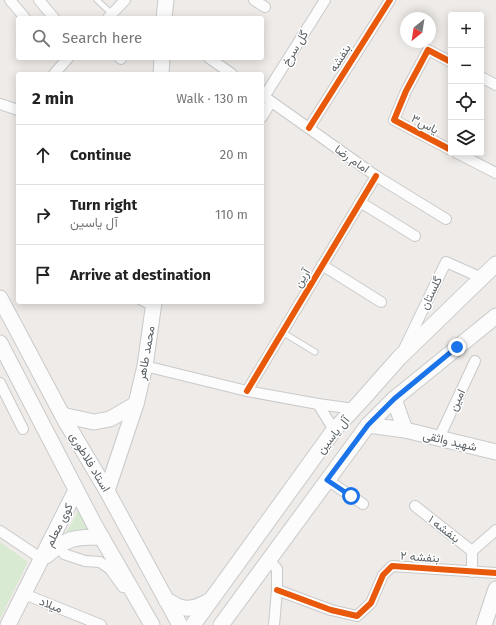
<!DOCTYPE html>
<meta charset="utf-8">
<style>
body{margin:0;font-family:"Fira Sans",Vazirmatn,sans-serif;background:#f2f2f2;color:#222}
.controls{position:absolute;right:12px;top:12px;display:grid;overflow:hidden;border-radius:4px;box-shadow:0 2px 10px #0003}
.controls button{width:36px;height:36px;display:grid;place-items:center;padding:0;border:0;border-bottom:1px solid #e0e0e0;background:#fff;color:#222;font:20px sans-serif}
.compass{position:absolute;left:400px;top:12px;width:36px;height:36px;border-radius:50%;background:#fff;box-shadow:0 2px 10px #0003;rotate:210deg}
.stop{position:absolute;width:12px;height:12px;margin:-9px;border:3px solid #1a73e8;border-radius:50%;background:#fff}
.stop.end{background:#1a73e8;border-color:#fff;box-shadow:0 1px 4px #0008}
.list{margin:0;padding:0;list-style:none}
h2{display:flex;justify-content:space-between;align-items:center;height:52px;margin:0;padding:0 16px;font-size:17px}
h2 small{font-size:13px;font-weight:400;color:#767676}
.list li{display:grid;grid-template-columns:26px 1fr auto;gap:12px;align-items:center;box-sizing:border-box;height:60px;padding:0 16px;border-top:1px solid #e0e0e0}
.list b{display:block;font-size:15px;white-space:nowrap}
.list p{margin:0;font-size:13px;white-space:nowrap;color:#767676}
.list em{font-size:13px;font-style:normal;color:#767676}
.icon{flex:none;width:22px;height:22px;fill:none;stroke:currentColor;stroke-width:2;stroke-linecap:round;stroke-linejoin:round}
.map{position:relative;flex:none;width:496px;height:625px;overflow:hidden}
.search{position:absolute;background:#fff;box-shadow:0 2px 10px #0003;left:16px;top:16px;width:248px;height:44px;display:flex;align-items:center;gap:10px;box-sizing:border-box;padding:0 14px;border-radius:4px;color:#767676;font-size:15px}
.panel{position:absolute;background:#fff;box-shadow:0 2px 10px #0003;left:16px;top:72px;width:248px;height:232px;border-radius:4px}
.map>svg:first-child{display:block}
.green{fill:#d8ead2}
.lines{fill:none;stroke-linecap:round;stroke-linejoin:round}
.lane-casing{stroke:#cacaca;stroke-width:7}
.street-casing{stroke:#cacaca;stroke-width:12}
.secondary-casing{stroke:#cacaca;stroke-width:17}
.lane{stroke:#fcfcfc;stroke-width:5}
.street{stroke:#fcfcfc;stroke-width:10}
.secondary{stroke:#fcfcfc;stroke-width:15}
.cycleway-casing{stroke:#fff;stroke-width:8}
.cycleway{stroke:#e8590c;stroke-width:6}
.route{stroke:#1a73e8;stroke-width:5}
.labels{text-anchor:middle;dominant-baseline:central;stroke-width:3;stroke-linejoin:round;paint-order:stroke}
.street-label{font-size:12px;fill:#5d6367;stroke:#fff}
</style>
<div class="map">
<svg width="496" height="625" viewBox="0 0 496 625">
<rect width="100%" height="100%" fill="#eeebe8"/>
<g class="green">
<path d="M79 505 92 530 84 529 64 536C66 530 70 527 73 521 76 516 78 511 79 505Z"/>
<polygon points="0,542 28,562 0,619"/>
</g>
<g class="lines">
<defs>
<g id="lane">
<polyline points="97,0 112,14"/>
<polyline points="140,302 151,307"/>
<polyline points="282,332 315,352"/>
</g>
<g id="street">
<polyline points="10,0 25,18"/>
<polyline points="39,0 54,18"/>
<polyline points="254,0 265,7"/>
<polyline points="108,18 125,0"/>
<polyline points="120,58 121,59"/>
<polyline points="209,58 232,74"/>
<polyline points="451,62 428,50 406,91 394,120 451,150"/>
<polyline points="54,74 68,58"/>
<polyline points="481,77 496,85"/>
<polyline points="262,95 376,176 446,219"/>
<polyline points="264,97 325,0"/>
<polyline points="0,104 18,110"/>
<polyline points="262,117 271,102"/>
<polyline points="309,128 390,0"/>
<polyline points="457,153 496,173"/>
<polyline points="360,202 415,236"/>
<polyline points="322,265 381,302"/>
<polyline points="404,349 446,262 482,278"/>
<polyline points="145,366 247,391 318,404 354,409"/>
<polyline points="0,383 23,429"/>
<polyline points="247,391 376,176"/>
<polyline points="318,404 334,430"/>
<polyline points="439,438 475,361"/>
<polyline points="327,480 363,504"/>
<polyline points="415,506 472,551"/>
<polyline points="0,531 42,559"/>
<polyline points="64,554 85,561 100,562 110,569 123,587 131,588"/>
<polyline points="269,560 277,569 277,590 274,625"/>
<polyline points="472,572 472,551 496,530"/>
<polyline points="277,590 331,610 357,616 371,603 383,575 392,566 496,573"/>
<polyline points="24,594 101,625"/>
</g>
<g id="secondary">
<polyline points="164,18 166,0"/>
<polyline points="161,74 162,58"/>
<polyline points="0,298 66,422 107,491 180,625"/>
<polyline points="0,343 94,524 152,625"/>
<polyline points="394,399 405,430"/>
<polyline points="62,415 94,422 110,419 136,404"/>
<polyline points="368,425 405,430 496,452"/>
<polyline points="107,491 136,404 145,366 154,302"/>
<path d="M46 556C66 538 74 537 101 537"/>
<path d="M166 600C171 602 176 606 180 607 191 611 201 605 211 600"/>
<polyline points="8,625 76,490"/>
<polyline points="193,625 334,430 361,401 399,358 496,264"/>
<polyline points="221,625 368,425 394,399 496,316"/>
<polyline points="484,625 496,589"/>
</g>
</defs>
<use href="#lane" class="lane-casing"/>
<use href="#street" class="street-casing"/>
<use href="#secondary" class="secondary-casing"/>
<use href="#lane" class="lane"/>
<use href="#street" class="street"/>
<use href="#secondary" class="secondary"/>
<defs>
<g id="cycleway">
<polyline points="451,62 428,50 406,91 394,120 451,150"/>
<polyline points="309,128 390,0"/>
<polyline points="247,391 376,176"/>
<polyline points="277,590 331,610 357,616 371,603 383,575 392,566 496,573"/>
</g>
</defs>
<use href="#cycleway" class="cycleway-casing"/>
<use href="#cycleway" class="cycleway"/>
</g>
<g class="lines">
<polyline class="route" points="351,496 327,480 368,425 394,399 457,347"/>
</g>
<g class="labels">
<g class="street-label">
<text transform="translate(295 48) rotate(-58)">گل سرخ</text>
<text transform="translate(340 58) rotate(-58)">بنفشه</text>
<text transform="translate(425 124) rotate(28)">یاس۳</text>
<text transform="translate(352 159) rotate(35)">امام رضا</text>
<text transform="translate(302 278) rotate(-59)">آرین</text>
<text transform="translate(431 293) rotate(-64)">گلستان</text>
<text transform="translate(146 353) rotate(-80)">محمد طاهر</text>
<text transform="translate(457 400) rotate(-65)">امین</text>
<text transform="translate(333 435) rotate(-51)">آل یاسین</text>
<text transform="translate(450 441) rotate(13)">شهید واثقی</text>
<text transform="translate(90 462) rotate(59)">استاد فلاطوری</text>
<text transform="translate(59 525) rotate(-63)">کوی معلم</text>
<text transform="translate(444 529) rotate(38)">بنفشه ۱</text>
<text transform="translate(420 557) rotate(4)">بنفشه ۲</text>
<text transform="translate(51 605) rotate(22)">میلاد</text>
</g>
</g>
</svg>
<div class="controls">
<button>+</button>
<button>−</button>
<button><svg class="icon" aria-label="locate" viewBox="0 0 24 24"><circle cx="12" cy="12" r="6"/><path d="M12 2v4M12 18v4M2 12h4M18 12h4"/></svg></button>
<button><svg class="icon" aria-label="layers" viewBox="0 0 24 24"><path d="M12 4l9 5-9 5-9-5zM3 14l9 5 9-5"/></svg></button>
</div>
<svg class="compass" viewBox="-18 -18 36 36"><path d="M0-13l5 13h-10z" fill="#e53935"/><path d="M0 13l5-13h-10z" fill="#767676"/></svg>
<div class="stop" style="left:351px;top:496px"></div>
<div class="stop end" style="left:457px;top:347px"></div>
<div class="search"><svg class="icon" aria-label="search" viewBox="0 0 24 24"><circle cx="10" cy="10" r="6"/><path d="M15 15l6 6"/></svg>Search here</div>
<section class="panel">
<h2>2 min<small>Walk · 130 m</small></h2>
<ul class="list">
<li><svg class="icon" aria-label="ahead" viewBox="0 0 24 24"><path d="M12 20V5M6 11l6-6 6 6"/></svg><div><b>Continue</b></div><em>20 m</em></li>
<li><svg class="icon" aria-label="right" viewBox="0 0 24 24"><path d="M7 20v-9h11M14 6l5 5-5 5"/></svg><div><b>Turn right</b><p>آل یاسین</p></div><em>110 m</em></li>
<li><svg class="icon" aria-label="arrive" viewBox="0 0 24 24"><path d="M6 21V4h12l-3 4 3 4H6"/></svg><div><b>Arrive at destination</b></div></li>
</ul>
</section>
</div>
